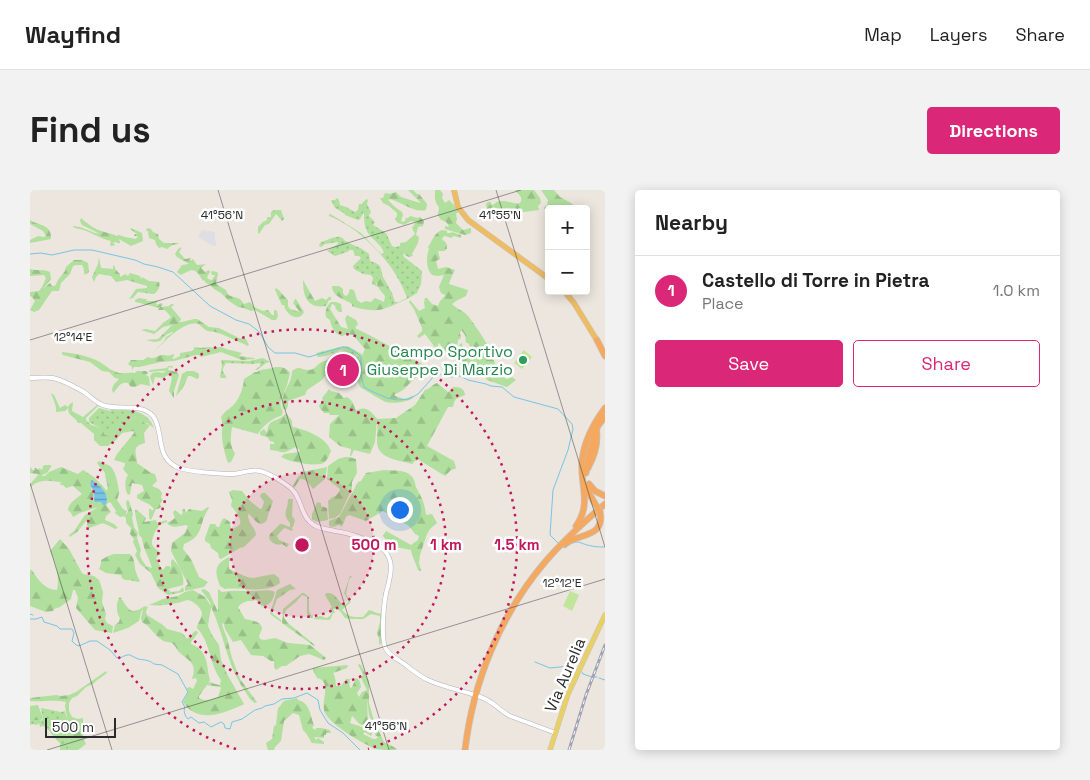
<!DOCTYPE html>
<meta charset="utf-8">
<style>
body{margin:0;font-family:"Space Grotesk",sans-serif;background:#f2f2f2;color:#222}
.controls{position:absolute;right:15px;top:15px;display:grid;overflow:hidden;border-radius:5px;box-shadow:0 2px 12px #0003}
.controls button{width:45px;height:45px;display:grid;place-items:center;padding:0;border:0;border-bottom:1px solid #e0e0e0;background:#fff;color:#222;font:25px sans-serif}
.scale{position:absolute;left:15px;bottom:12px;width:71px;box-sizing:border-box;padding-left:5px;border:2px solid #2b2b2b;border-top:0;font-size:14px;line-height:18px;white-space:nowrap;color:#2b2b2b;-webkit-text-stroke:4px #fff;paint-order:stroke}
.you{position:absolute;left:369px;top:319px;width:18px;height:18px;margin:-12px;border:4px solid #fff;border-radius:50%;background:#1a73e8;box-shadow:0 0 0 8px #1a73e833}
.badge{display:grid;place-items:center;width:32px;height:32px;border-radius:50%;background:#db2777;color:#fff;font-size:16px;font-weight:700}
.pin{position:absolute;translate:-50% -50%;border:2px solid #fff;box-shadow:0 1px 5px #0006}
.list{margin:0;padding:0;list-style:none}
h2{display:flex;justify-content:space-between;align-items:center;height:65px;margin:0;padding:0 20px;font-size:21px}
h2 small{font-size:16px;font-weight:400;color:#767676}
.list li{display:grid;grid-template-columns:32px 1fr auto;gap:15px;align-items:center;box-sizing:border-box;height:70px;padding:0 20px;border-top:1px solid #e0e0e0}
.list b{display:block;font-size:19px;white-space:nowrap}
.list p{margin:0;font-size:16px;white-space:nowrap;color:#767676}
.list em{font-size:16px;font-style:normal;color:#767676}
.actions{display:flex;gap:10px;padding:15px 20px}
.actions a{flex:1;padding:11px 0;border:1px solid #db2777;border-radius:5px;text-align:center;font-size:18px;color:#db2777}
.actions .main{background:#db2777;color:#fff}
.map{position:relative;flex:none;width:575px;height:560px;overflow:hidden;border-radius:5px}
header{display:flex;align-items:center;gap:30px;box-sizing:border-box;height:70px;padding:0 25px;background:#fff;border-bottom:1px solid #e0e0e0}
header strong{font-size:24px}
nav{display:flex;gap:28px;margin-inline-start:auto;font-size:18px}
.intro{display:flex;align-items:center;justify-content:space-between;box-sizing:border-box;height:120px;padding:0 30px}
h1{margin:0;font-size:35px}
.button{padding:12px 22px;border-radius:5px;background:#db2777;color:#fff;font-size:18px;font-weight:700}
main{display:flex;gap:30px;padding:0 30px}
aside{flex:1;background:#fff;border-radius:5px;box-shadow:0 2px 12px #0003}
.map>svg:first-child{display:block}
.industrial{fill:#e0dee5}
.grass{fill:url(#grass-dots)}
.forest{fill:url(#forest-firs);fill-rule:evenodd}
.pitch{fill:#c1e59a}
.water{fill:url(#water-rules)}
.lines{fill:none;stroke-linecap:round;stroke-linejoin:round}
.stream{stroke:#77c4e7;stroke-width:1}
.secondary-casing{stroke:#b1b3bd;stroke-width:5}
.primary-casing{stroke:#c4c4c4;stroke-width:5.5}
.trunk-casing{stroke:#c4c4c4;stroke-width:6}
.motorway-casing{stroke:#c4c4c4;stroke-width:7}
.secondary{stroke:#fff;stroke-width:4}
.primary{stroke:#e8d066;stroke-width:4.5}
.trunk{stroke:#eebc63;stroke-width:5}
.motorway{stroke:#f4a860;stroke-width:5.5}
.rail-casing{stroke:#a1a2b4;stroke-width:3}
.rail{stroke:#fff;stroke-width:1;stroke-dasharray:4;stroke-linecap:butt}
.motorway-bridge-casing{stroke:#c4c4c4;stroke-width:7;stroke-linecap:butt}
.motorway-bridge{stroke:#f4a860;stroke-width:5.5}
.ticks{fill:none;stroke:#2b2b2b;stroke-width:1;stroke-opacity:0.45}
.ring{fill:none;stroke:#c2185b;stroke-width:2.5;stroke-dasharray:2.5 5}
.leisure-dot{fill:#2e9e5b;stroke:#fff;stroke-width:2}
.labels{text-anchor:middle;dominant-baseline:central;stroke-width:5;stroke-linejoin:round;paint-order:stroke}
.leisure-label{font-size:16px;fill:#27864d;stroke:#fff;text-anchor:end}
.street-label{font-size:16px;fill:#2b2b2b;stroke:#fff}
.ticks-label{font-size:12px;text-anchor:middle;fill:#2b2b2b;stroke:#fff;stroke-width:5;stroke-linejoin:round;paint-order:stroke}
.centre{fill:#c2185b;stroke:#fff;stroke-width:2.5}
.ring-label{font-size:15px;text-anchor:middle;font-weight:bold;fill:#c2185b;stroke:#fff;stroke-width:5;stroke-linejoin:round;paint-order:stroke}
</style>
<header>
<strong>Wayfind</strong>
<nav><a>Map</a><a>Layers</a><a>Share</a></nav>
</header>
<div class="intro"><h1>Find us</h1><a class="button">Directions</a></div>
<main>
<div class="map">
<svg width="575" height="560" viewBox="0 0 575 560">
<defs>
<pattern id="grass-dots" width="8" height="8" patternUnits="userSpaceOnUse" patternTransform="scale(1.25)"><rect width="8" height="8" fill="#b0df9e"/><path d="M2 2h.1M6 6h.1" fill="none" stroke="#98c088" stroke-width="1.8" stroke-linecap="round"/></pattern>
<pattern id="forest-firs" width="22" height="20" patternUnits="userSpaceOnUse" patternTransform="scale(1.25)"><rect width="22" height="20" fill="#b0df9e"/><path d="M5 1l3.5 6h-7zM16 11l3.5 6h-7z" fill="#98c088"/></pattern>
<pattern id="water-rules" width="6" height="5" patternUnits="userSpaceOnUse" patternTransform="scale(1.25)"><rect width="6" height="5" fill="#77c4e7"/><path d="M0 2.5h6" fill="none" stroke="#629fbb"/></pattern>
</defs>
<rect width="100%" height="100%" fill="#ece6de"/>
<polygon class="industrial" points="172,40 185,42 185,50 187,55 183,56 168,47"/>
<g class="grass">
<path d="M307 8 309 10 310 15 316 17 325 22 328 20 329 14H332L336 9 338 10 337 14 341 22 339 25V26L345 32 343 35 356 43 362 56 365 57 370 56 374 67 392 81 391 94 387 103 379 108 357 118 360 115 355 96 350 83 346 94 348 97 342 94 343 88 341 85 333 84 324 79 323 76 331 68 329 66H325L323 60H320L317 62 305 66 297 61 308 54V52L295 54 291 57 289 56 290 53C295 51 304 46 310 47 314 48 313 50 317 52 325 56 332 58 339 64L340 71 346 73 350 76 353 87 362 103 365 112H369L377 108C366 75 331 38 299 26V24L302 25 331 43 351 64 354 63C352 55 343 50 338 43 334 36 334 30 334 22L330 29 328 30 315 25 314 23 305 18 301 10H305Z"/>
<path d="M314 156C321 156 326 162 332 164L333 167 329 173 327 166 315 161 311 160 296 166 288 167 286 163Z"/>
<path d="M233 168 240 172 236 173 227 180H225L230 176V173L223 174 196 173C193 177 191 181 196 186V188H191L190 186 192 177 191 170 219 171Z"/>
<path d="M69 218 80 221 83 219C99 220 117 219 124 238L117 233H114L106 226 97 233 87 236 78 246 74 244 73 240C69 236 63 235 59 232V228Z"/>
<path d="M11 518 31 522 35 521 38 534 31 540H34C39 547 40 552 38 560H30V553C28 551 26 550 25 548 20 543 20 539 13 536L10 537 9 533 7 535 2 534 0 535V531L1 530H11L10 532 13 529Z"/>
</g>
<g class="forest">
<path d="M378 0H383L387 4H389L397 14 396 20C383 23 372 12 360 9L358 10 365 17 372 22 373 25 371 31 373 32 376 30 375 28H378L380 26 388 28 390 27 394 31 393 36 388 37 386 45 389 47 388 53 382 64 383 66 379 67C373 65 369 60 370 53L376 52 385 44 382 38 386 32 381 31 374 35 368 33 365 29 367 26V23L359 16 353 13 350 8H353L355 3 360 4 366 2 371 7 390 13V12Z"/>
<path d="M405 0H410L413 4 412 8 415 13 419 10 424 15 428 22 426 24 427 29 426 33 433 40 441 38V43L435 45 415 39V36L419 37C417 29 412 33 409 27 406 23 409 24 409 19 409 15 407 16 406 12 404 8 405 4 405 0Z"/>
<path d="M485 0H504L510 8 511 13 508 16 509 20 461 26 457 19 456 14 458 12H461V14L463 15C471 6 481 15 490 13 494 6 488 5 485 0Z"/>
<polygon points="511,0 524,0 530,7 541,13 548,19 526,19 520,16 519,24 518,23 514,18 517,15 518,10"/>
<polygon points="244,20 251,20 254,29 252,31 246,24 239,34 235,35 229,44 228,43 228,37 233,32 237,30 237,27 241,27 241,22"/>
<path d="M51 28C58 35 68 41 78 43 81 44 84 44 86 46L89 45 95 47 106 49 108 46H104L105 44H107L100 39 101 38 112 43 113 51 101 56 89 49 90 53 84 52 83 54H85V55L81 56 80 55 81 51C71 49 61 42 50 39 48 39 45 38 43 37V36L50 37 65 43 70 44 52 35 50 31Z"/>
<path d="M0 30C9 36 22 34 21 49L0 53V50L8 46 14 47 16 46 13 41 0 34Z"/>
<polygon points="117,38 121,39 123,42 128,44 129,49 134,53 148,53 148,54 142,55 137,59 132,57 129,58 126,54 125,50 119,48 118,41 116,41"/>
<path d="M412 40 417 41V43H421L422 42 431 45V48L424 46 421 48 415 46 413 47 412 50C416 51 417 54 417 59L414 61H408L410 69 406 71 408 79 416 77 425 80C424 81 419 93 419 94L438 100 436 106 426 111 422 114C426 118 431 120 435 123 441 128 456 152 460 159 465 169 465 184 477 189L482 187 486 190 477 197 460 191 457 190 451 182 445 181 431 172 428 158 430 154 432 153 433 159 435 161 441 158 438 153H436C435 147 437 146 431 140L430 143 431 148 428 150C428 157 425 160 419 163L416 162 409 153 408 154V159H406L395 144 389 148 387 146 392 141V138L384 119 379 112 380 110 389 121 395 118 394 113 395 108H397L402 114 408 116 410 111 415 106V105L411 103 409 97 414 85 408 86 402 85C396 79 396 67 399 59L398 57C403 50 404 43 412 40Z"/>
<path d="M151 57V59L149 62 155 69 162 68 159 70 161 71 163 69 167 75 176 74 171 78 175 82 179 80 180 82 177 87 178 89 182 90 185 85H182L181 82 182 81 187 82 188 84 186 94 196 100 198 105 210 109 214 114 220 112 224 117 233 121 238 120 242 125H244V121L245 120 247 121 248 126 246 130H242L225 120 221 121 214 118 208 117 199 111 191 103 184 99 180 95 176 93 174 90 173 91C165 78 164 78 151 85L147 82 152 75 159 74 147 67 145 64 148 59Z"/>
<path d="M69 67 71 78 83 79V76L84 75 86 80 90 84V87L95 84 98 86 100 83 110 86 111 89 112 87 119 91 129 92C131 97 127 103 123 104L108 102 103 108 99 109 106 99 117 98V96L97 90 86 92 81 86 69 84 66 87 64 92 62 87 68 74Z"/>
<path d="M44 70H52L58 73 59 82 55 85C53 82 55 79 52 75H46L43 76 40 84 31 93 29 101H22L9 120 4 122 0 120 5 111 2 107 0 106V102L9 101 12 97 16 88 14 85 0 86V79C7 81 14 79 20 82L21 89 13 99 20 93 22 96H25L28 90 35 81 36 77Z"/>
<path d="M348 82 350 83C352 87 353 91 355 95 357 100 362 104 361 110 361 125 331 120 322 116V114C315 109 302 107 302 96H309L313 99V103L315 106 318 105 320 99 324 100 327 110 331 113 336 111 341 112 345 108 354 112 355 106C348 98 344 93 348 82Z"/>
<path d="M273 90 285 111 292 108 296 110 299 107H301V110H299L296 116C277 119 273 106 273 90Z"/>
<path d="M246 98C251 101 253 106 258 110V116L260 119 270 122 263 113 265 109H266L274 122C269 133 256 125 254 115H252C249 109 247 105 245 99Z"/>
<path d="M109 108 114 109H116L117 111H125L128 110 126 113 127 115 131 113 133 114 131 117 139 116 141 114H143L144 115 141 117 151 129 149 132H152L164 129H167L179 137 189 138 209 148 216 149 219 155 217 156C214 153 211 153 207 151 200 148 193 144 185 142 183 141 180 142 178 141 174 140 171 135 168 134 152 130 131 156 120 166L134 151 136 147 143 143 142 142 136 145 130 151 124 152 116 150 128 149 142 135 133 137 124 144 111 140 116 139 125 141 134 132 139 129 141 127 135 120H128L130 117 128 118C120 115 113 114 105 112V110Z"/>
<path d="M301 112H306L311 114 312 122H309L305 118 306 117 303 114H302L300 119 311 137 318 139 315 129 317 125 326 130 328 134 325 138 341 146 398 177C392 183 385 188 379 194 373 200 373 201 365 204V206L375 209 382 206 384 207C379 212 363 214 356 212 353 211 333 199 330 197L327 189 329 173 335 159 323 145 317 144 312 146C305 145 301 136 300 130L296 127C295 122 296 116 301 112Z"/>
<path d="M164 157 170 158 179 157 184 158 191 157 196 159 212 163 209 166 224 168 225 169 212 170 191 162 171 167 169 165H166L144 171 131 172 109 177H104L102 180V177L98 174 101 170H113L118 167C124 170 126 166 132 165 137 165 137 167 144 164V166L142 168 144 169 150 166V163L162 161 164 159Z"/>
<path d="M32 162C44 163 58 166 68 171 75 175 81 181 89 183 95 184 99 182 105 183L107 181H116L118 183 116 185 119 187 120 196 111 194 105 197H101L98 193C90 191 88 198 83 203 80 196 86 193 89 189L85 188 79 182 72 181 60 172 33 165 32 164Z"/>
<path d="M301 170C305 171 309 173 310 178L308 179 304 174 297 176 296 185 292 190 277 200 275 205 258 211V216L256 220 253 219C248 205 262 195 262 181 270 175 270 180 278 180 284 181 287 174 292 172 295 171 298 170 301 170Z"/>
<polygon points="138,176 142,176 143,178 139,177 138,180 147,182 149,185 144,201 144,208 139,201 142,188 141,186 138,185 133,188 125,187 123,195 120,187 122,183 127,182 133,183 136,181 129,181 120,182 119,181 120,180 137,178"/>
<path d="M245 177C251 177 256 177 260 183 259 187 258 191 257 195 253 206 247 211 253 222L251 226C243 227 231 238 228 244L202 237C201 242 200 253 202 257 202 259 204 261 205 264L201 272 198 273C195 264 192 254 192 244 192 238 193 233 191 227 196 219 201 219 206 212 210 207 214 195 214 189L225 182H227C232 178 239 180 245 177Z"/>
<polygon points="157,181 164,181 169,184 169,188 167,189 161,186 158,186 153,198 146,206 152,184"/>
<path d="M407 193 418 202 420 201 423 197C430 197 434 198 435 205 424 210 426 207 423 217H418L397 256 424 271 426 278 425 279 421 280 415 286 389 270 385 271 382 274C369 270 346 269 347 250 347 243 348 237 347 230L345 252 340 264 324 260 321 266H320L321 259 310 256 299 247 300 234 309 225H300L299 223H294L293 221 291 220 289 216 293 209 292 208 299 199 301 201 309 203 314 208 317 207C325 213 323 214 326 221 334 215 341 220 347 229L366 228 385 215 395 200C400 199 402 195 407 193Z"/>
<path d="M21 203 24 205 30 218 35 215 38 217 40 214 43 212 42 221 53 227 67 215 66 214 76 217V218L68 216 56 228V230L61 235 65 236 73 239 74 244 78 246 86 236 97 233 106 226H110L114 233 120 235 114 243 115 253C113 254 110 254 108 256 103 259 107 267 107 273L121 283 125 284 127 291 122 296 129 299 132 303 131 308 133 310 130 314 131 317 128 319H126L121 330 119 328V319H121L122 321 124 319C119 312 113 313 107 308V305L114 301 112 295 102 293 100 304 98 305C95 300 94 290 98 285L93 279 95 275V273L84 270 87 264 104 243V242L103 241 92 243 86 250 78 256H70L64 250V244L51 233H48C45 226 38 227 38 218L35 221 26 222C27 216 23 209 21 203Z"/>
<path d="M255 224H257L262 231V235L263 237C276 240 296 247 301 261 299 265 298 269 295 272 287 278 260 272 251 267L254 264 269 262 270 260 265 257C250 266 254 261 240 260V254H244V252L240 251 237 247 230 245V242L234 239 237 243C238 227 248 233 255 224Z"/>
<path d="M315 267H319L326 269 327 283 322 292V299L310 324 305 328 299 329 298 311C302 306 308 307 310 299L297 289 298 276 308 269Z"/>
<path d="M69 271C72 273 77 274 80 276 85 279 89 297 89 302 89 305 88 307 87 310L93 319 97 321 95 326 98 322 96 313 97 310 99 311 103 324 102 328 104 337 108 343 107 348 111 360C108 366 113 371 116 376L122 378C119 367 113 359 112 348L109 345C109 337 105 329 105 320H107L116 328 114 332 126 330 127 333 137 330V332C135 333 133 333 132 334 127 336 121 348 122 354 123 358 128 360 131 363L126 368 130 376 133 380 136 376H139L141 378V372L142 369C149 374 155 386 153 395L138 399 141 402 149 401 153 397 154 401 153 402 138 405 128 398 121 383 110 374 105 365 107 361 103 352 104 349 100 344 101 338 96 333V328L94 326 90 327 85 323 86 321 81 313 79 312 76 315 81 322 76 326 75 330 84 334 88 338 85 339C69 330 74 334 59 338L57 336V332L56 331 47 342 40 347 39 345 44 341 55 325 68 317 50 323 43 327 41 323 38 320C39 312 46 309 52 304L43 296 36 298 33 295H30L31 292C21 291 10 288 1 297L0 296 1 293 8 285 7 284 0 283V277L3 280H5L4 278H6L8 280 9 278 12 280 13 276 15 275H21V277L17 283 12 285V286H15L19 282 31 277 48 284 53 280 64 287 77 301C79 294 75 290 75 283L67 273ZM62 290 76 304 71 312 63 310 64 302 61 298Z"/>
<path d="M297 277 295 289 283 299C279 294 277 289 270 289L264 298 262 297 268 287 273 282Z"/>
<path d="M354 280C364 281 377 279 383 288 385 291 385 296 387 299 393 311 394 311 396 325L402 324 407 333 400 339 397 344 390 365 389 373 391 381 388 380C386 373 382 367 381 360L361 356 353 346 356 341 381 355 388 350 389 346 385 344 379 336 353 321 336 331 319 325 316 327 312 337 309 335 304 337 299 336V331L309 327 328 292 331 291 336 283Z"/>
<path d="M203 300 212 301 219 310 230 319 232 318 234 312 230 306 232 303H235L243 311C241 318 238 323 237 330 230 339 225 330 219 324L218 325C219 336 225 336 226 345L214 357 210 358 191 369 189 368 188 363 181 358 180 354 175 351V348L180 334H185L187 337H189L192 330 194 328 200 332 201 339H203C204 338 209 336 210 334 212 329 204 319 201 316L202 310 199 302Z"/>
<path d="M258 309H263L262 326 265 330 263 337 261 338 263 339 262 341 255 338 253 339 247 346 249 350 259 354 257 357 252 354C247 356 241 353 239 348L240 344 250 334H252L260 337V333C251 323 258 321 258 309Z"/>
<polygon points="287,312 291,313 291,316 297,318 298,330 287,332 282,329 282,324"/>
<path d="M178 317 179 318C168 334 175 346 154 354L153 359 161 369 169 387 178 392 174 397 155 401V397L158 394 141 361 142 353 155 343 158 336 156 335C149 336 141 339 137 333L141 331 145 328 143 322 145 320 151 325 153 323 152 320 154 318 156 323 159 319 172 321Z"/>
<path d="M30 349 39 359 52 383 53 384 64 386 69 390 73 402 72 412 76 424 75 429 77 433 83 436 82 443 65 440 46 418 48 408 45 400H43L41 409 30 417 24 419 23 421 16 422 0 416V380H2C8 390 15 400 27 400 30 387 26 373 20 361Z"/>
<path d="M84 364H100C105 369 104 373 105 379 106 383 108 388 110 391L108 392 99 390H95L92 388 91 385 76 383 69 379 71 374V370L78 366Z"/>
<path d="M199 367 201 369 199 372V379L217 387 223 388 244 384 249 388 250 393C237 404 211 397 195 399L190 396C185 382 183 375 199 367Z"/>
<path d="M320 386H322L319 390 316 404 321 412 312 420C317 427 324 427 333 427L339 420C344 421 349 426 353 422V404L355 399H356L352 438V450L350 455 349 454V449L347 443 350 432V426L341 424 333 429H320L315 428 310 421 303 418 305 423H303L300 430 284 429 285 427 291 426 296 428C301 427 303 422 300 418L302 417 295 405 296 403C305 402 306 408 312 414L315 415 318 412V410L314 403Z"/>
<polygon points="260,394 266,399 260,400 247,409 242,423 251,430 251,432 240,424 247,400"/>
<path d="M174 399 179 402 188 422V399L192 402C203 400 213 401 225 401 232 401 238 399 245 402 242 412 242 413 232 417L227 410C219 412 215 409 208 417L215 429C220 430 231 431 232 438 232 441 230 443 229 446L230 449 234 450 245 448 258 453 280 455 296 468 294 470 279 464 270 466 256 476H252L246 480 244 477V471H241L233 466 221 465 211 450 203 452 195 439 194 434 192 433 193 438 197 448 202 468 210 489 227 512 225 513C220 510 218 506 215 501 197 476 194 444 181 417L178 436 182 445 189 455 191 470 197 484 214 514C195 523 168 535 153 512L158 502 156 497 157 498 160 497 163 499 167 491 166 488 162 489C167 474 161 472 150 463 147 461 146 456 143 454 140 451 136 453 132 450 125 446 121 437 112 432L111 428 113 419 111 422 109 431 98 438 83 443 85 435 89 432 90 428C86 423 86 414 89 408L90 407C94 411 98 422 104 421 108 421 112 417 116 416V417L118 416 116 422 117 425 133 435 137 439 152 443 155 446 157 449 165 441H167L168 443 161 452V454C179 461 176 475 180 490L178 494 180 492 185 494 190 495 191 490C179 474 181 453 167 438 167 433 172 429 172 423 171 418 164 411 158 410 155 410 150 413 147 413 137 415 128 416 119 415L133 409 148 406 155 402 163 400 175 407 181 416 180 412 171 400ZM177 495 190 497 191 498 188 507C180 510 176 512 169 508V506Z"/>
<polygon points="272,403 274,403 279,407 279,421 281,425 283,426 283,428 281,428 277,424 277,407 272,405 266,412 256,420 254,425 254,428 259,434 285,455 284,456 252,433 253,419"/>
<path d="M329 474 331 475 339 491V513L344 531 354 552 362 556 367 559 366 560C360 560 352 560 346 559 333 554 301 535 295 523 290 512 303 491 287 488L283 480V478L318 475 317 478 303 483 305 487 306 496H311L316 489H320L319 496 321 498 322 497 326 488 328 489 330 492 331 497 327 503 329 507 332 502 337 500 331 488 333 484 328 475ZM337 509 339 525 346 541 345 545 348 547 346 549H343L333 544 335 542 341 546 342 544V541C337 537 327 536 320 533L322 526C328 531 329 538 338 534Z"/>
<path d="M76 481 77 483 66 491 63 494 56 497 47 506 42 508 39 513V521L42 527 48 529 53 528V547L56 554 48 560H38C40 551 39 547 34 540H31L30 542 28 541V538L30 537 34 538 38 534 35 516 36 512C24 509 13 512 0 511V508L26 505 31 506 39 505 46 502Z"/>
<path d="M267 508 268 510C280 513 280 525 284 535L282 538 286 540V538H291L300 540 301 543H296V545H294V548L284 547 286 550 288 548 294 552V554L282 553 276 543 273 540 269 525 263 523 254 531 251 551 245 557 244 560H238L236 553 242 549 244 536 246 535 248 518C251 516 252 512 254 511 258 509 263 510 267 508Z"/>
<polygon points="8,515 13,528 11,530 1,530 0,531 0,516"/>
</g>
<g class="pitch">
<polygon points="494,160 502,167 492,179 484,173"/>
<polygon points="540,401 549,405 542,421 533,416"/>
</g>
<path class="water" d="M62 290C70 296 80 304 76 314L73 315 71 312H65C63 309 65 306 64 303 63 297 59 297 61 291Z"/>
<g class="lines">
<g class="stream">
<polyline points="0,64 11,63 22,65 44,60 62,60 105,70 114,74 128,77 143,82 180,116 206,130 219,134 227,140 230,143 238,157 245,163 265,163 279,167 313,157 318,158 327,163 331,167 331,186 334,197 341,201 357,208 367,210 379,209 388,204 405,185 413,184 420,187 430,186 438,190 456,194 461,196 472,197 484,207 528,219 542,234 543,239 538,260 523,300 520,345 528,353"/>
<path d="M533 357 535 358C549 347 548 354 562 356 566 357 571 357 575 357"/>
<polyline points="0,424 3,425"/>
<path d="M0 429H6L12 427 14 432 27 436 30 439H42L44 443 42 451 46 455 49 456 60 451H67L80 460 87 468C92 468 96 464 100 465 103 466 105 468 108 469 114 470 120 470 124 474L132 475 148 484 158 502 152 512 155 517C153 521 155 526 158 529L161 527 169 533 174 532 181 537 191 532 194 534 195 538 200 539 202 532 212 529 225 520 232 518 235 516 244 514 252 509 264 508 277 503 288 510 290 520 298 533 313 543 330 560"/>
<polyline points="505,472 520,478 539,476 547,479"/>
<polyline points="552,482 553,484 562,487"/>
<polyline points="564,487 567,487"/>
<polyline points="569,488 575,490"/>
</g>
<defs>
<g id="secondary">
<path d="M0 188C7 188 15 187 23 188 33 190 45 197 54 202 61 207 67 214 76 216 90 220 112 213 123 226 134 240 125 265 145 276 154 282 193 284 204 284 213 283 222 279 230 281 239 283 261 296 265 303 272 313 272 328 284 335 290 339 298 339 305 341 319 343 345 351 354 360 364 371 361 383 358 396 354 407 350 449 356 459 359 465 367 469 373 473 381 479 389 486 398 490 413 497 430 500 445 505"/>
<path d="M448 506C464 511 467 519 480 526L523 542H526"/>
</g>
<polyline id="primary" points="520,560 538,504 575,425"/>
<g id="trunk">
<polyline points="424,0 428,17 438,30 519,89"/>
<polyline points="534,101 544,113 568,152"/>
</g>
<g id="motorway">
<polyline points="567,150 575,166"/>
<path d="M558 278C565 265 569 252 566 238L575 227"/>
<polyline points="556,283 560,260 569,232"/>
<polyline points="559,294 565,301 575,306"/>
<polyline points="557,295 560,305 567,317"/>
<path d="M546 336C562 314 550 295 552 271 554 251 563 234 575 218"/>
<path d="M535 354C549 343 575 348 570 322"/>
<path d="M435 560C443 492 470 425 515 372 533 351 554 332 575 314"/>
</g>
</defs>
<use href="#secondary" class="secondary-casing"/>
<use href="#primary" class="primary-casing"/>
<use href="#trunk" class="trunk-casing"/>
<use href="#motorway" class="motorway-casing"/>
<use href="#secondary" class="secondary"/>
<use href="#primary" class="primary"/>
<use href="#trunk" class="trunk"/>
<use href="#motorway" class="motorway"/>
<defs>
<polyline id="rail" points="539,560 556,505 575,455"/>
</defs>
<use href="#rail" class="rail-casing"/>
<use href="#rail" class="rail"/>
<defs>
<polyline id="motorway-bridge" points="567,317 570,322"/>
</defs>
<use href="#motorway-bridge" class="motorway-bridge-casing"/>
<use href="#motorway-bridge" class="motorway-bridge"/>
</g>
<path class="ticks" d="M188 0 359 560M466 0 575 357M0 150 491 0M0 293 82 560M17 560 575 389"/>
<circle cx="272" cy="355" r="72" fill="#c2185b" fill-opacity=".12"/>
<g class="ring">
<circle cx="272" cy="355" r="72"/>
<circle cx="272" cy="355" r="144"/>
<path d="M206 559A215 215 0 1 1 338 559"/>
</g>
<circle class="leisure-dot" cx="493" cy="170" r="5"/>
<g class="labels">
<g class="leisure-label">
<text x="483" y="161">Campo Sportivo<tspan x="483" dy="18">Giuseppe Di Marzio</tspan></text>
</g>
<g class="street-label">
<text transform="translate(535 485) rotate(-67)">Via Aurelia</text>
</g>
</g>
<g class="ticks-label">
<text x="192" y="29">41°56'N</text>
<text x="470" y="29">41°55'N</text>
<text x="43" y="151">12°14'E</text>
<text x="532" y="397">12°12'E</text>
<text x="356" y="540">41°56'N</text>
</g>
<circle cx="272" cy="355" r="8" class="centre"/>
<g class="ring-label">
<text x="344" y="360">500 m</text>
<text x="416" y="360">1 km</text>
<text x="487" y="360">1.5 km</text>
</g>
</svg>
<div class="controls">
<button>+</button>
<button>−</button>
</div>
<div class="scale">500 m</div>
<div class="you"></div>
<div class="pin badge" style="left:313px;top:180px">1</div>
</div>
<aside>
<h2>Nearby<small></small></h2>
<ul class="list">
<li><span class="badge">1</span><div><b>Castello di Torre in Pietra</b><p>Place</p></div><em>1.0 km</em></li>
</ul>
<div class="actions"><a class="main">Save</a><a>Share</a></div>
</aside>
</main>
